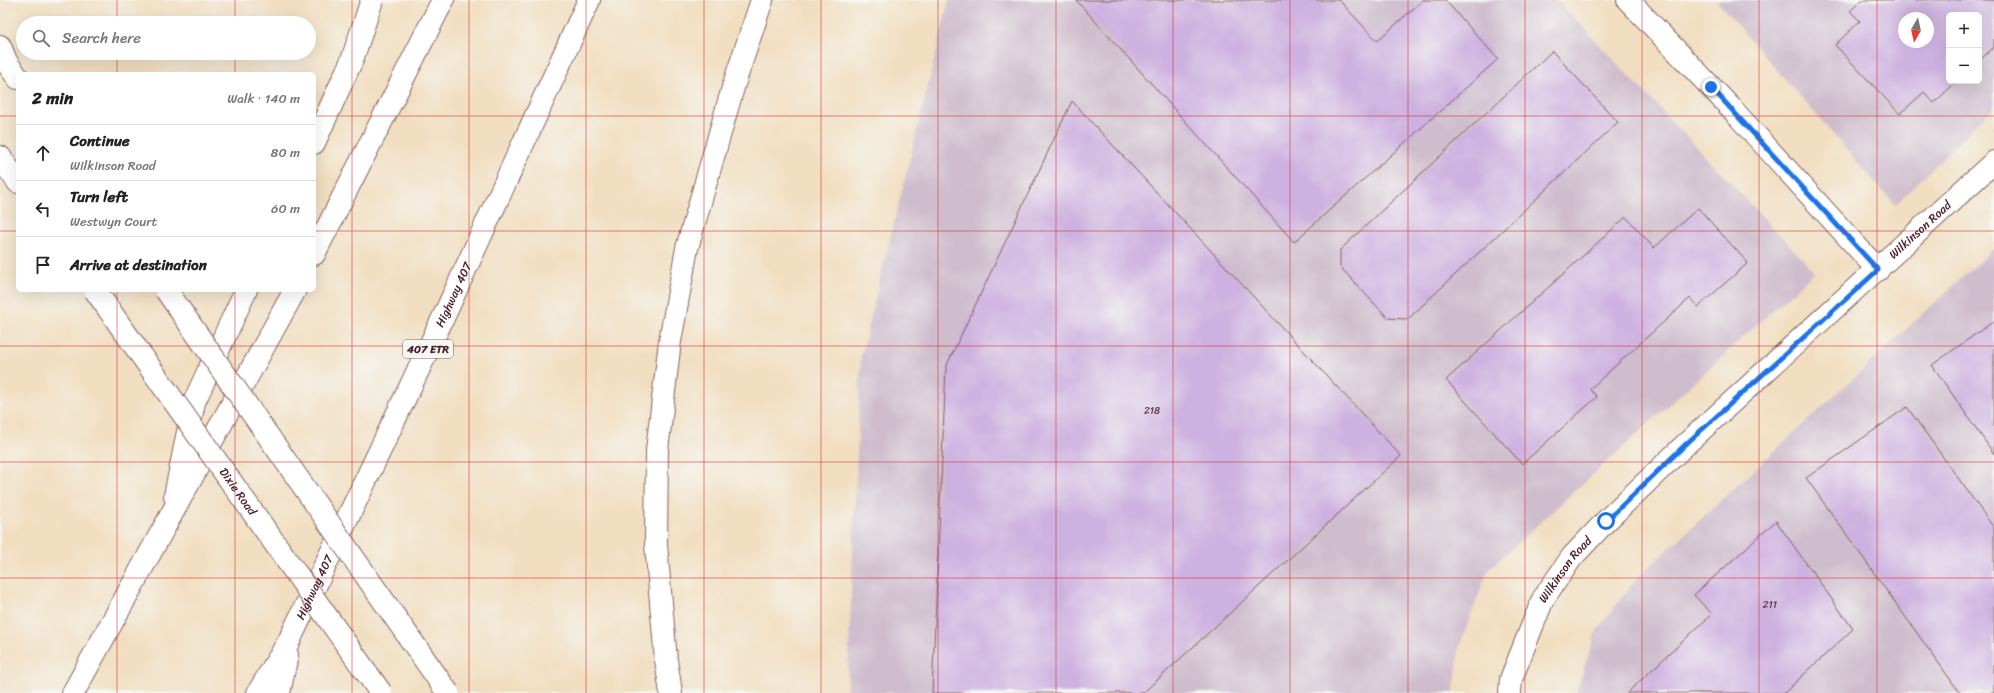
<!DOCTYPE html>
<meta charset="utf-8">
<style>
body{margin:0;font-family:Sriracha,sans-serif;background:#f2f2f2;color:#222}
.controls{position:absolute;right:12px;top:12px;display:grid;overflow:hidden;border-radius:6px;box-shadow:0 4px 16px #0002}
.controls button{width:36px;height:36px;display:grid;place-items:center;padding:0;border:0;border-bottom:1px solid #e0e0e0;background:#fff;color:#222;font:20px sans-serif}
.compass{position:absolute;left:1898px;top:12px;width:36px;height:36px;border-radius:50%;background:#fff;box-shadow:0 4px 16px #0002;rotate:189deg}
.stop{position:absolute;width:12px;height:12px;margin:-9px;border:3px solid #1a73e8;border-radius:50%;background:#fff}
.stop.end{background:#1a73e8;border-color:#fff;box-shadow:0 1px 4px #0008}
.list{margin:0;padding:0;list-style:none}
h2{display:flex;justify-content:space-between;align-items:center;height:52px;margin:0;padding:0 16px;font-size:17px}
h2 small{font-size:13px;font-weight:400;color:#767676}
.list li{display:grid;grid-template-columns:26px 1fr auto;gap:12px;align-items:center;box-sizing:border-box;height:56px;padding:0 16px;border-top:1px solid #e0e0e0}
.list b{display:block;font-size:15px;white-space:nowrap}
.list p{margin:0;font-size:13px;white-space:nowrap;color:#767676}
.list em{font-size:13px;font-style:normal;color:#767676}
.icon{flex:none;width:22px;height:22px;fill:none;stroke:currentColor;stroke-width:2;stroke-linecap:round;stroke-linejoin:round}
.map{position:relative;flex:none;width:1994px;height:693px;overflow:hidden}
.search{position:absolute;background:#fff;box-shadow:0 4px 16px #0002;left:16px;top:16px;width:300px;height:44px;display:flex;align-items:center;gap:10px;box-sizing:border-box;padding:0 14px;border-radius:22px;color:#767676;font-size:15px}
.panel{position:absolute;background:#fff;box-shadow:0 4px 16px #0002;left:16px;top:72px;width:300px;height:220px;border-radius:6px}
.map>svg:first-child{display:block}
.industrial{fill:#cfbdce;fill-rule:evenodd}
.building{fill:#cdb1e0;fill-rule:evenodd}
.lines{fill:none;stroke-linecap:round;stroke-linejoin:round}
.minor-casing{stroke:#84625f;stroke-width:24}
.secondary-casing{stroke:#84625f;stroke-width:24}
.motorway-casing{stroke:#84625f;stroke-width:24}
.minor{stroke:#fff;stroke-width:22}
.secondary{stroke:#fff;stroke-width:22}
.motorway{stroke:#fff;stroke-width:22}
.secondary-bridge-casing{stroke:#84625f;stroke-width:24;stroke-linecap:butt}
.secondary-bridge{stroke:#fff;stroke-width:22}
.route{stroke:#1a73e8;stroke-width:5}
.grid{fill:none;stroke:#d62828;stroke-width:1;stroke-opacity:0.55}
.labels{text-anchor:middle;dominant-baseline:central;stroke-width:4;stroke-linejoin:round;paint-order:stroke}
.number-label{font-size:10px;fill:#6b4458}
.shield{fill:#f6f6f2;stroke:#7e6067;stroke-width:1}
.shield-label{font-size:11px;font-weight:bold;fill:#4a1f2b}
.street-label{font-size:12px;fill:#4a1f2b;stroke:#f6f6f2}
</style>
<div class="map">
<svg width="1994" height="693" viewBox="0 0 1994 693">
<rect width="100%" height="100%" fill="#f6f6f2"/>
<filter id="ink" filterUnits="userSpaceOnUse"><feTurbulence type="fractalNoise" baseFrequency=".025" numOctaves="2"/><feDisplacementMap in="SourceGraphic" scale="8" xChannelSelector="R" yChannelSelector="G"/><feConvolveMatrix kernelMatrix="1 2 1 2 8 2 1 2 1" color-interpolation-filters="sRGB"/></filter>
<filter id="wash" filterUnits="userSpaceOnUse"><feTurbulence type="fractalNoise" baseFrequency=".012" numOctaves="4" result="noise"/><feDisplacementMap in="SourceGraphic" scale="16" xChannelSelector="R" yChannelSelector="G"/><feGaussianBlur stdDeviation="0.9" result="paint"/><feColorMatrix in="noise" values="0 0 0 0 0 0 0 0 0 0 0 0 0 0 0 0 0 1.4 0 .05"/><feComposite in="paint" operator="in"/></filter>
<g filter="url(#wash)">
<rect width="100%" height="100%" fill="#f1dec0"/>
<g class="industrial">
<polygon points="949,0 1557,0 1815,272 1488,570 1459,648 1454,693 847,693 861,356"/>
<path d="M1716 0H1994V107L1895 205ZM1949 15H1979V81H1949ZM1904 18H1928V42H1904Z"/>
<polygon points="1994,248 1994,693 1576,693 1596,632 1636,579"/>
</g>
<g id="blocks">
<g class="building">
<polygon points="1076,0 1339,0 1377,41 1423,0 1445,0 1498,59 1294,242"/>
<path d="M1862 0H1994V47L1979 61V15H1949V81H1957L1934 103 1924 92 1900 114 1835 45 1860 21 1850 11ZM1904 18H1928V42H1904Z"/>
<polygon points="1552,51 1618,122 1408,319 1388,318 1340,267 1340,250"/>
<polygon points="1072,101 1401,456 1143,693 932,693 946,367"/>
<polygon points="1698,208 1748,263 1698,307 1690,298 1590,389 1597,397 1522,464 1446,380 1626,217 1654,248"/>
<polygon points="1994,321 1994,454 1932,365"/>
<polygon points="1907,407 1994,528 1994,693 1960,693 1806,478"/>
<polygon points="1776,521 1853,629 1784,693 1627,693 1712,614 1694,595"/>
</g>
</g>
</g>
<g filter="url(#ink)">
<use href="#blocks" fill-opacity="0" stroke="#84625f" stroke-width="1"/>
<g class="lines">
<defs>
<g id="minor">
<polyline points="1628,0 1731,108 1878,270"/>
<path id="s1" d="M1510 693 1511 679 1543 599 1572 557 1606 521 1686 444 1994 162"/>
</g>
<g id="secondary">
<polyline points="0,53 18,78"/>
<polyline points="0,157 18,182"/>
</g>
<g id="motorway">
<polyline points="0,46 6,61"/>
<polyline points="314,143 352,60 372,0"/>
<polyline points="314,254 443,0"/>
<polyline points="175,496 194,402 246,290"/>
<polyline points="73,693 295,290"/>
<path id="s2" d="M258 693 289 641 443 318 589 0"/>
<polyline points="279,693 287,655"/>
<polyline points="671,693 666,660 656,545 657,450 670,341 687,248 734,84 762,0"/>
</g>
</defs>
<use href="#minor" class="minor-casing"/>
<use href="#secondary" class="secondary-casing"/>
<use href="#motorway" class="motorway-casing"/>
<use href="#minor" class="minor"/>
<use href="#secondary" class="secondary"/>
<use href="#motorway" class="motorway"/>
<defs>
<g id="secondary-bridge">
<path id="s3" d="M95 290 381 693"/>
<polyline points="166,290 448,693"/>
</g>
</defs>
<use href="#secondary-bridge" class="secondary-bridge-casing"/>
<use href="#secondary-bridge" class="secondary-bridge"/>
</g>
</g>
<g class="lines" filter="url(#ink)">
<polyline class="route" points="1606,521 1686,444 1878,270 1711,87"/>
</g>
<path class="grid" d="M117 0V23M235 0V23M352 0V693M469 0V693M586 0V693M704 0V693M821 0V693M938 0V693M1056 0V693M1173 0V693M1290 0V693M1408 0V693M1525 0V693M1642 0V693M1759 0V693M1877 0V693M117 53V74M235 53V74M0 116H18M314 116H1994M0 231H18M314 231H1994M117 290V693M235 290V693M0 346H1994M0 462H1994M0 578H1994"/>
<g class="labels">
<g class="number-label">
<text x="1152" y="411">218</text>
<text x="1770" y="605">211</text>
</g>
<rect class="shield" x="403" y="340" width="50" height="18" rx="3"/>
<g class="shield-label">
<text x="428" y="349">407 ETR</text>
</g>
<g class="street-label">
<text stroke="none"><textPath href="#s1" startOffset="629">Wilkinson Road</textPath></text>
<text stroke="none"><textPath href="#s2" startOffset="444">Highway 407</textPath></text>
<text stroke="none"><textPath href="#s3" startOffset="247">Dixie Road</textPath></text>
<text stroke="none"><textPath href="#s1" startOffset="137">Wilkinson Road</textPath></text>
<text stroke="none"><textPath href="#s2" startOffset="120">Highway 407</textPath></text>
</g>
</g>
</svg>
<div class="controls">
<button>+</button>
<button>−</button>
</div>
<svg class="compass" viewBox="-18 -18 36 36"><path d="M0-13l5 13h-10z" fill="#e53935"/><path d="M0 13l5-13h-10z" fill="#767676"/></svg>
<div class="stop" style="left:1606px;top:521px"></div>
<div class="stop end" style="left:1711px;top:87px"></div>
<div class="search"><svg class="icon" aria-label="search" viewBox="0 0 24 24"><circle cx="10" cy="10" r="6"/><path d="M15 15l6 6"/></svg>Search here</div>
<section class="panel">
<h2>2 min<small>Walk · 140 m</small></h2>
<ul class="list">
<li><svg class="icon" aria-label="ahead" viewBox="0 0 24 24"><path d="M12 20V5M6 11l6-6 6 6"/></svg><div><b>Continue</b><p>Wilkinson Road</p></div><em>80 m</em></li>
<li><svg class="icon" aria-label="left" viewBox="0 0 24 24"><path d="M17 20v-9H6M10 6l-5 5 5 5"/></svg><div><b>Turn left</b><p>Westwyn Court</p></div><em>60 m</em></li>
<li><svg class="icon" aria-label="arrive" viewBox="0 0 24 24"><path d="M6 21V4h12l-3 4 3 4H6"/></svg><div><b>Arrive at destination</b></div></li>
</ul>
</section>
</div>
